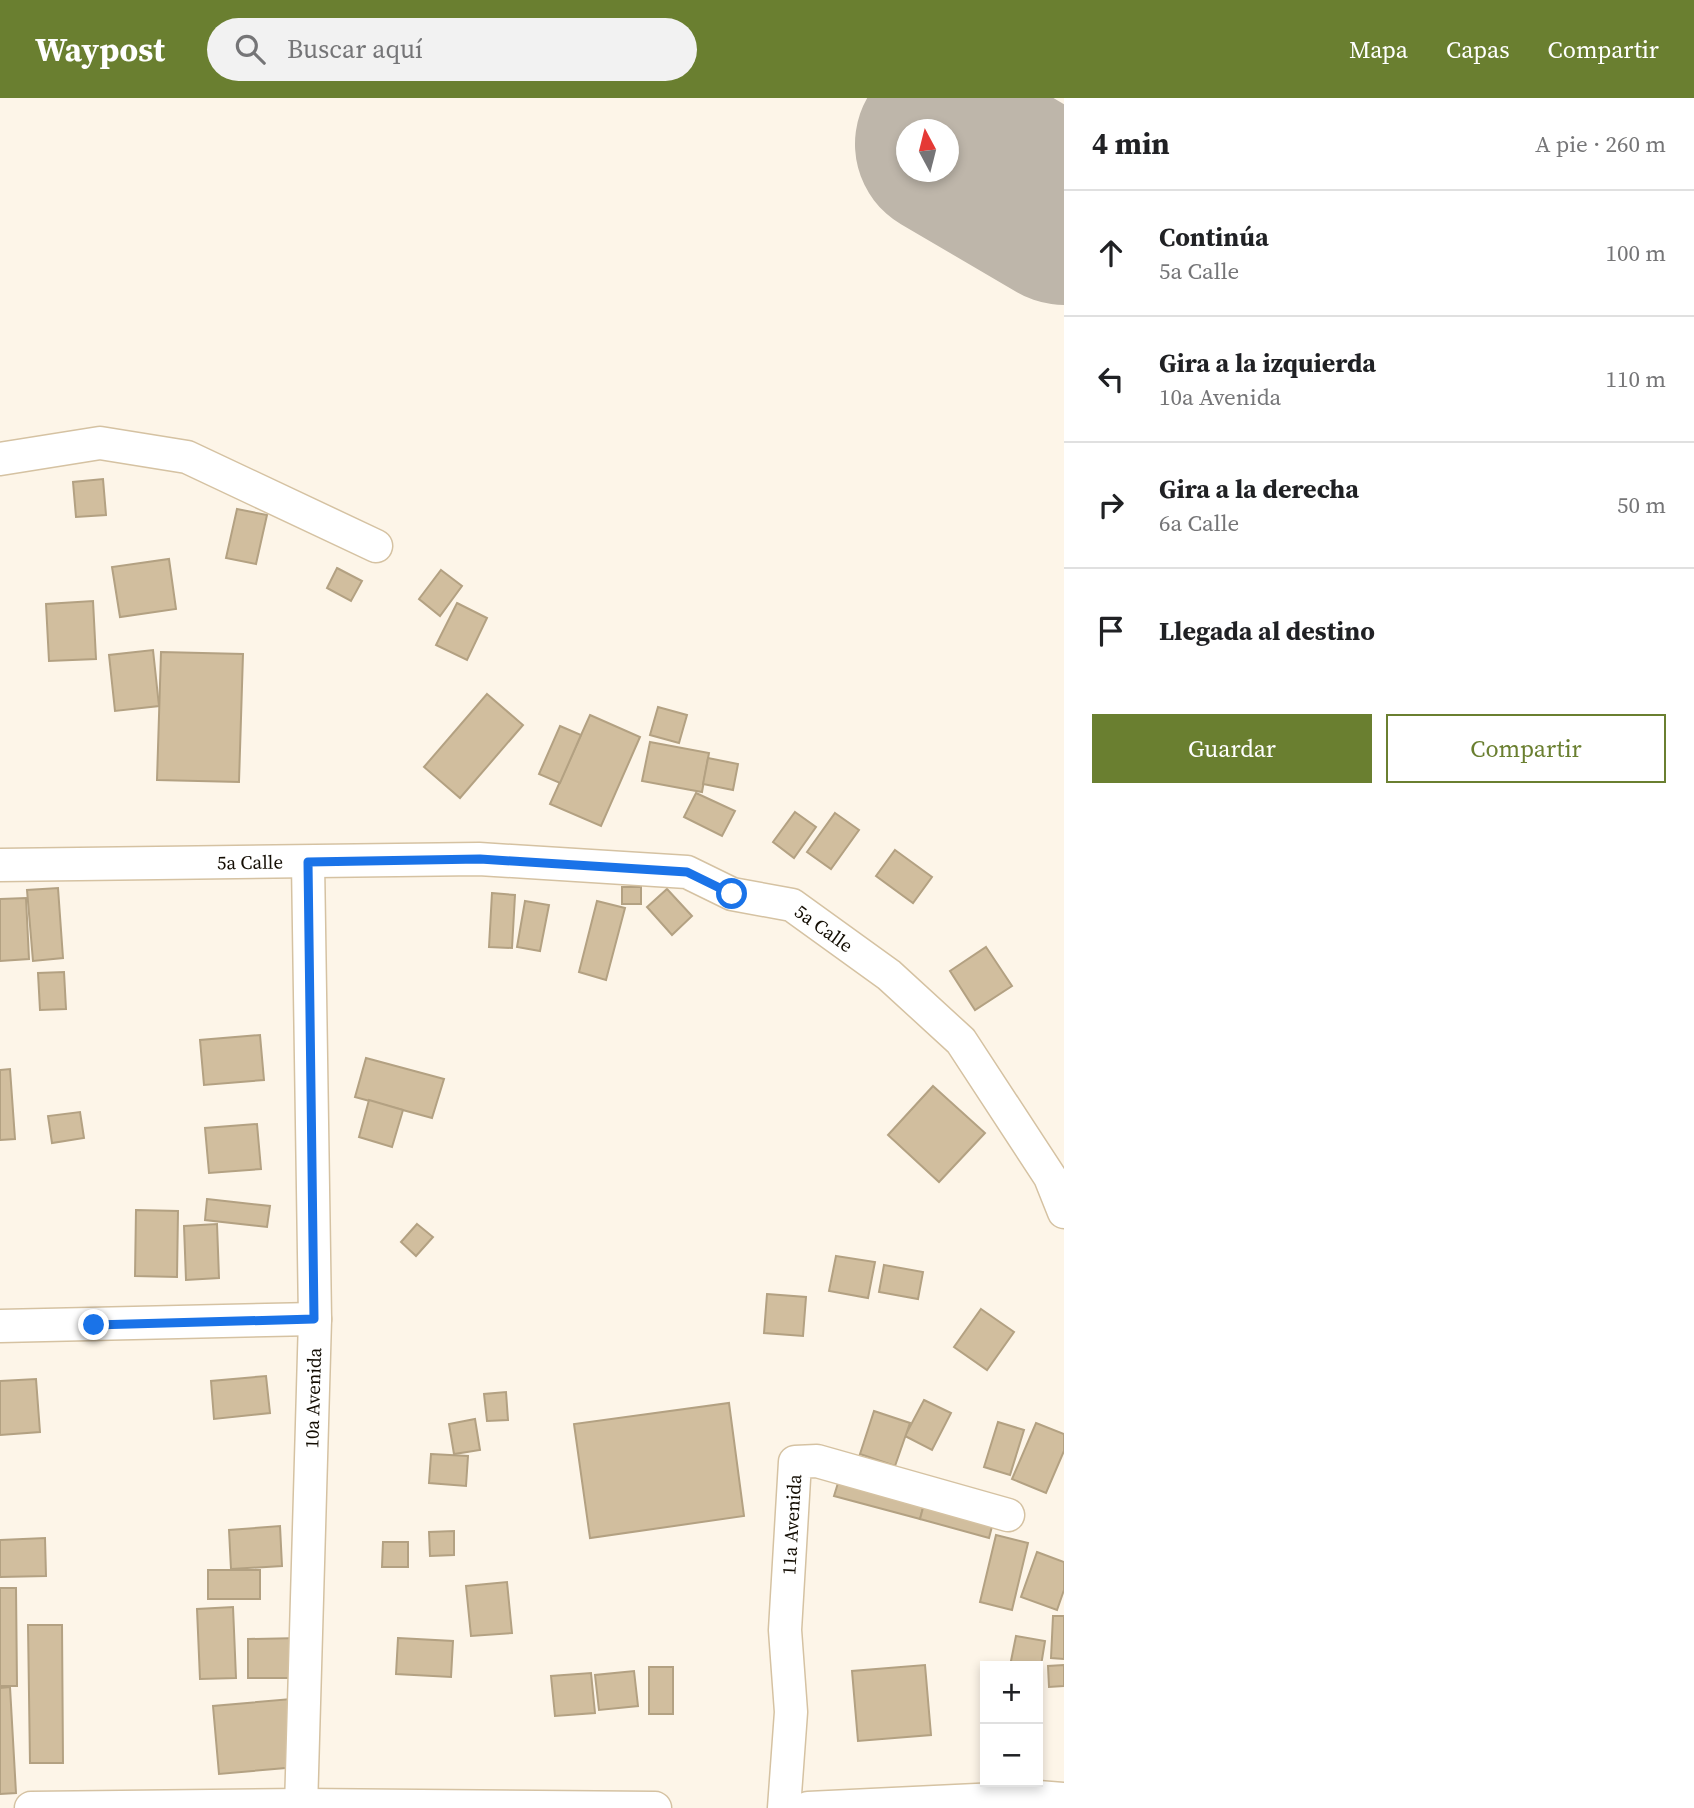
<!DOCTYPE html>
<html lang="es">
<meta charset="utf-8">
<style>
body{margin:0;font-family:"Source Serif 4",serif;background:#f2f2f2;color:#202124}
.controls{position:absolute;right:21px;bottom:21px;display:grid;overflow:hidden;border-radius:0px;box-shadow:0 4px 10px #0003}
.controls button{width:63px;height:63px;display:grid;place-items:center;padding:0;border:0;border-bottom:2px solid #e0e0e0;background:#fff;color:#202124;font:35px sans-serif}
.compass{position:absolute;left:896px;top:21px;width:63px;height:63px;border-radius:50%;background:#fff;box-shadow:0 4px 10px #0003;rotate:353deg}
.stop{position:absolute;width:21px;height:21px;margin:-16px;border:5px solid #1a73e8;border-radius:50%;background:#fff}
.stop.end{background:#1a73e8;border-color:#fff;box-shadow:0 2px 7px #0008}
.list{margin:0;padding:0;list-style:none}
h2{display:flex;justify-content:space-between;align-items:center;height:91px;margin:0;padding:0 28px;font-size:30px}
h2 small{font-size:23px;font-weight:400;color:#757577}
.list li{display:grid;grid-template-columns:46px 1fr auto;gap:21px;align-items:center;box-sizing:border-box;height:126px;padding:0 28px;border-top:2px solid #e0e0e0}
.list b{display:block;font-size:26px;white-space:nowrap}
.list p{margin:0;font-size:23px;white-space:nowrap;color:#757577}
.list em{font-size:23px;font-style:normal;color:#757577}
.actions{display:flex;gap:14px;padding:21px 28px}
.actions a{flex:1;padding:16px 0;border:2px solid #6a7f30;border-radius:0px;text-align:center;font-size:24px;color:#6a7f30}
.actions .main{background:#6a7f30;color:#fff}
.icon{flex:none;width:38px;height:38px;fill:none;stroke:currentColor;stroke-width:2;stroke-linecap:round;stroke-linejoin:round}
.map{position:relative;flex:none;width:1064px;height:1710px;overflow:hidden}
header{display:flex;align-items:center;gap:42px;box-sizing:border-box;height:98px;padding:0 35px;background:#6a7f30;color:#fff}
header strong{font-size:33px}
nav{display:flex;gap:38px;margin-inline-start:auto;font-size:24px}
.search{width:490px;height:63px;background:#f2f2f2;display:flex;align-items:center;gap:18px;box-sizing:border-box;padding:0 24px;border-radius:38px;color:#757577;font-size:26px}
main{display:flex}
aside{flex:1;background:#fff}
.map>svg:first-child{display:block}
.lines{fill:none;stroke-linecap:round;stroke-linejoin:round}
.taxiway{stroke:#beb6aa;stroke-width:74}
.runway{stroke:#beb6aa;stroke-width:186}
.building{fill:#d1be9e;stroke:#b3a182;stroke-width:2}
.street-casing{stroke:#d5c2a2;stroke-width:35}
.street{stroke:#fff;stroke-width:32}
.route{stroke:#1a73e8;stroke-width:9}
.labels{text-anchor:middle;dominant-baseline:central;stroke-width:6;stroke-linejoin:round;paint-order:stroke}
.street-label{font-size:19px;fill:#130d03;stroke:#fdf5e8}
</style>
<header>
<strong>Waypost</strong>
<div class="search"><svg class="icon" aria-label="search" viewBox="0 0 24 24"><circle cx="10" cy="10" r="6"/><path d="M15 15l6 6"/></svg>Buscar aquí</div>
<nav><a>Mapa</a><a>Capas</a><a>Compartir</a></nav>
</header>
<main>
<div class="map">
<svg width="1064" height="1710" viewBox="0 0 1064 1710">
<rect width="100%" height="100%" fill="#fdf5e8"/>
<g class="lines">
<polyline class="taxiway" points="942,32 943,0"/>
<polyline class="runway" points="948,46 1064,114"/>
</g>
<g class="building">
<polygon points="103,381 106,417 76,419 73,384"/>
<polygon points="237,411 267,417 256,466 226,460"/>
<polygon points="169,461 176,511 120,519 112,469"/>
<polygon points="337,470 362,483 351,503 327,490"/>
<polygon points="441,472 462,488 440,518 419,501"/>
<polygon points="93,503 96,561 49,563 46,506"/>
<polygon points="457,505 487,520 467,562 436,547"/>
<polygon points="153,552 159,608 115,613 109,557"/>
<polygon points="161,554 243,556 239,684 157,682"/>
<polygon points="487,596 523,627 460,700 424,669"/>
<polygon points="658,609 687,617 679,645 650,637"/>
<polygon points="590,617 640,639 601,728 550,706"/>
<polygon points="560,628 581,637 560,685 539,676"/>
<polygon points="650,644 709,655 702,694 642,683"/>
<polygon points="708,660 738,666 733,692 703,686"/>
<polygon points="696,695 735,713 722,738 684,719"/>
<polygon points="795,714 816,729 794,760 773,744"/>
<polygon points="835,715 859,732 831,771 807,754"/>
<polygon points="895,752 932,779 913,805 876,778"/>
<rect x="622" y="789" width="19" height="17"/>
<polygon points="58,790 63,860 33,863 27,792"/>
<polygon points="667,791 692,818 672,837 647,809"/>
<polygon points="492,795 515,797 512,850 489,849"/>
<polygon points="26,800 29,861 0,863 0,801"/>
<polygon points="525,803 549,807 540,853 517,849"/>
<polygon points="597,803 625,810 606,882 579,874"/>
<polygon points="986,849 1012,888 975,912 950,873"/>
<polygon points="64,874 66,911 40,912 38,875"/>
<polygon points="260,937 264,982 204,987 200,942"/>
<polygon points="366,960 444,981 432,1020 355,999"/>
<polygon points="10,971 15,1041 0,1042 0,972"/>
<polygon points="933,988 985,1035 939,1084 888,1037"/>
<polygon points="369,1002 403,1012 392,1049 359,1039"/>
<polygon points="80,1014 84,1040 52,1045 48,1018"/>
<polygon points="257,1026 261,1071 209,1075 205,1030"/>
<polygon points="207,1101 270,1108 267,1129 205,1122"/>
<polygon points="136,1112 178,1113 177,1179 135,1178"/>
<polygon points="217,1126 219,1180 186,1182 184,1128"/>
<polygon points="417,1126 433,1139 416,1158 401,1144"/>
<polygon points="836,1158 875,1164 868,1200 829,1193"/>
<polygon points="884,1167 923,1174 918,1201 879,1194"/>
<polygon points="767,1196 806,1199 803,1238 764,1235"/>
<polygon points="981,1211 1014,1234 987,1272 954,1249"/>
<polygon points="266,1278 270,1315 214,1321 211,1283"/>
<polygon points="36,1281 40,1334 0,1337 0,1283"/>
<polygon points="506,1294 508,1322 487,1323 484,1296"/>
<polygon points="924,1302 951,1315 932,1352 905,1338"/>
<polygon points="729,1305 744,1418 590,1440 574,1326"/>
<polygon points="874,1313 910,1325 895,1368 860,1356"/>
<polygon points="475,1321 480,1352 454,1356 449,1326"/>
<polygon points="998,1324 1024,1332 1010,1377 984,1369"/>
<polygon points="1036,1325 1064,1336 1064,1353 1046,1395 1012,1381"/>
<polygon points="431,1356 468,1358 466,1388 429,1385"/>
<polygon points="842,1372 927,1395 920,1421 834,1398"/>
<polygon points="927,1395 996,1413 989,1440 920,1421"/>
<polygon points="280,1428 282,1468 231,1471 229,1432"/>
<polygon points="454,1433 454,1457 430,1458 429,1434"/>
<polygon points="996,1437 1028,1445 1012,1512 980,1504"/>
<polygon points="45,1440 46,1478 0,1479 0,1442"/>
<polygon points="383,1444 408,1444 408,1469 382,1469"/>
<polygon points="1037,1454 1064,1464 1064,1492 1057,1512 1021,1499"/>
<rect x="208" y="1472" width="52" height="29"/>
<polygon points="507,1484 512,1535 471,1538 466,1488"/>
<polygon points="0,1490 16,1490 17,1588 0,1588"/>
<polygon points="233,1509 236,1580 200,1581 197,1511"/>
<polygon points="1053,1518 1064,1518 1064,1561 1051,1560"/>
<polygon points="28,1527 62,1527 63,1665 30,1665"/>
<polygon points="1016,1538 1045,1543 1038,1586 1038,1568 1010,1568"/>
<polygon points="300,1540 300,1580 248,1580 248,1541"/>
<polygon points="398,1540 453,1543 451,1579 396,1576"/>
<polygon points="925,1567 931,1637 858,1643 852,1573"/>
<polygon points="1064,1567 1064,1588 1049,1589 1048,1568"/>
<rect x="649" y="1569" width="24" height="47"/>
<polygon points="634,1573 638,1608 599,1612 595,1577"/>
<polygon points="591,1575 595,1615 555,1618 551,1578"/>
<polygon points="10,1589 16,1695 0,1696 0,1590"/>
<polygon points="291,1601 297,1669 219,1676 213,1608"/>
</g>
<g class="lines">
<defs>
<g id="street">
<polyline points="0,361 100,345 187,359 376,448"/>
<path id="s1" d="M0 767 479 761 687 774 732 796 792 807 889 877 961 943 1050 1079 1064 1114"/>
<polyline points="0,1228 315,1221"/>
<polyline points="31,1710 301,1707 655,1710"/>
<path id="s2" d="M301 1710 315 1221 308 764"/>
<path id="s3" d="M784 1710 791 1614 785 1532 795 1364 817 1363 1008 1417"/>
<polyline points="808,1710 1038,1699 1064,1701"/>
</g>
</defs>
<use href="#street" class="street-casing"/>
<use href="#street" class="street"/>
</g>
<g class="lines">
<polyline class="route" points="94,1227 314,1221 308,764 480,761 687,774 732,796"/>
</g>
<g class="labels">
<g class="street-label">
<text stroke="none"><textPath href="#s1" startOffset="250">5a Calle</textPath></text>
<text stroke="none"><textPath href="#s1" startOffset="838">5a Calle</textPath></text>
<text stroke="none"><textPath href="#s2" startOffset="410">10a Avenida</textPath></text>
<text stroke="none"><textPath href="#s3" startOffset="284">11a Avenida</textPath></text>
</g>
</g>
</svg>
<div class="controls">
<button>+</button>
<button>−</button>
</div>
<svg class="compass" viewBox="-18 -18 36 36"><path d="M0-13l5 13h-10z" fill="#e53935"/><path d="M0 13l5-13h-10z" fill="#757577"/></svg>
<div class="stop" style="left:732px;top:796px"></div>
<div class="stop end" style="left:94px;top:1227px"></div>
</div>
<aside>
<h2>4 min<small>A pie · 260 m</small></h2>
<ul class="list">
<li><svg class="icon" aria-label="ahead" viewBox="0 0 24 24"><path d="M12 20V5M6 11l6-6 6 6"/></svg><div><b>Continúa</b><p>5a Calle</p></div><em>100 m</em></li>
<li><svg class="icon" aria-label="left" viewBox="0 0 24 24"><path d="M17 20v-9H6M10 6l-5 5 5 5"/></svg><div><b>Gira a la izquierda</b><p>10a Avenida</p></div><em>110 m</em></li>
<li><svg class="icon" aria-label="right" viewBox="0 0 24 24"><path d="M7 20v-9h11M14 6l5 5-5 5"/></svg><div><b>Gira a la derecha</b><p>6a Calle</p></div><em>50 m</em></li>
<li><svg class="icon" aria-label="arrive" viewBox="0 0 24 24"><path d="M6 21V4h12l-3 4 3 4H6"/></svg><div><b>Llegada al destino</b></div></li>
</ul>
<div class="actions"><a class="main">Guardar</a><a>Compartir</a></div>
</aside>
</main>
